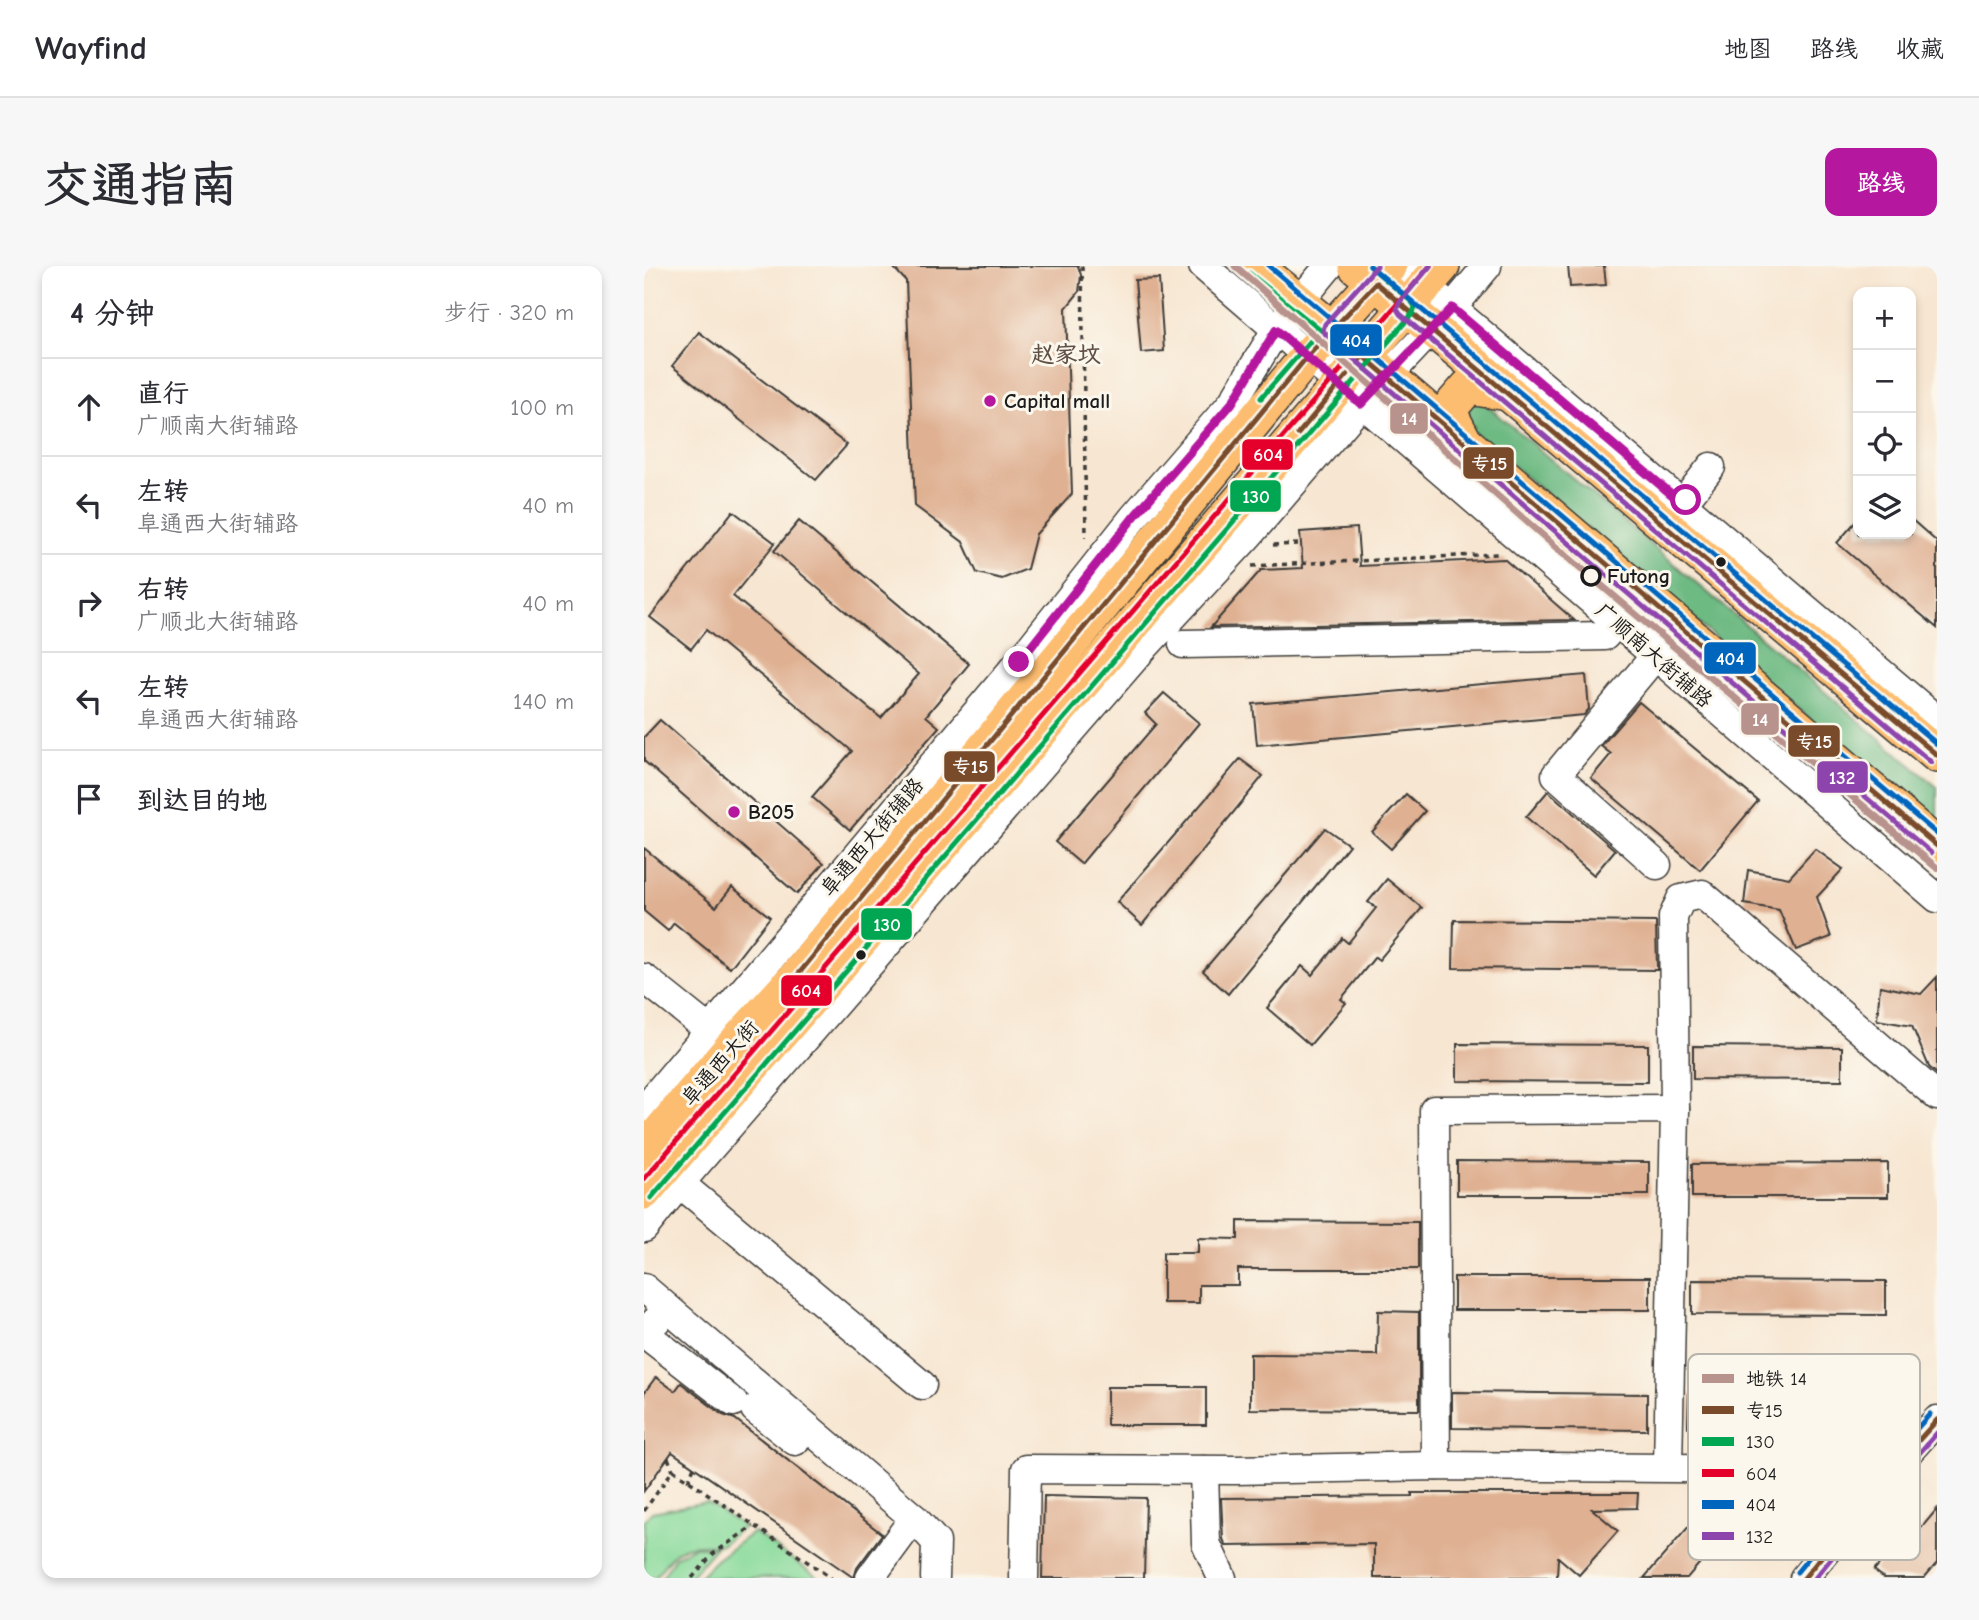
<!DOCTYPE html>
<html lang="zh">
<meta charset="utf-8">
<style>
body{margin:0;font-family:"Comic Neue","LXGW WenKai TC",sans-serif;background:#f7f7f7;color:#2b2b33}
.controls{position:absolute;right:21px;top:21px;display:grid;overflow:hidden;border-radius:14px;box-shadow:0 4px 10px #0003}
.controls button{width:63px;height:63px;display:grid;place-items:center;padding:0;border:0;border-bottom:2px solid #e1e1e2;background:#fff;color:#2b2b33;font:35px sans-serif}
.stop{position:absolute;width:21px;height:21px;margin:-16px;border:5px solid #b5179e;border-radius:50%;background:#fff}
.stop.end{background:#b5179e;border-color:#fff;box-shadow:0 2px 7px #0008}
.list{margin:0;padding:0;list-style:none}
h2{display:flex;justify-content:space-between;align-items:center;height:91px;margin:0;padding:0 28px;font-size:30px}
h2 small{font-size:23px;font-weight:400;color:#7c7c81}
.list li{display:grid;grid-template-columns:46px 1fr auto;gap:21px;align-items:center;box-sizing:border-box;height:98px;padding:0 28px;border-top:2px solid #e1e1e2}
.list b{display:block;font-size:26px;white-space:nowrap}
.list p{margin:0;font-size:23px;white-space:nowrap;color:#7c7c81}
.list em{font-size:23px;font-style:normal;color:#7c7c81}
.icon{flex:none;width:38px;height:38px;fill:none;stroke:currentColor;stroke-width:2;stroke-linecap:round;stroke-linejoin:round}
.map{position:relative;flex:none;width:1293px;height:1312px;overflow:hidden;border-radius:14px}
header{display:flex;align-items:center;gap:42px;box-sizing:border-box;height:98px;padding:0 35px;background:#fff;border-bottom:2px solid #e1e1e2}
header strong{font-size:33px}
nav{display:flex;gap:38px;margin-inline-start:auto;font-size:24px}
.intro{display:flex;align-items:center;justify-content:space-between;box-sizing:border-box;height:168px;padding:0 42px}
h1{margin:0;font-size:49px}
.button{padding:18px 32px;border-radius:14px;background:#b5179e;color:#fff;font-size:24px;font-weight:700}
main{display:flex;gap:42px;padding:0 42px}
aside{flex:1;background:#fff;border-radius:14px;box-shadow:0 4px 10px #0003}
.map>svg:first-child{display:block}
.green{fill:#89da9b;stroke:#527b5c;stroke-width:2}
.forest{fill:#6eba83;stroke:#456b50;stroke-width:2}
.building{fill:#dfb092}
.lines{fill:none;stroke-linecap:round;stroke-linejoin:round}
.minor-casing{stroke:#3d3a37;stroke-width:31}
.major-casing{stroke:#3d3a37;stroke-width:38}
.path{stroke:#3d3a37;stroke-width:3.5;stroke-dasharray:5 5;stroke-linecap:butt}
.minor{stroke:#fff;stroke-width:28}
.major{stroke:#fcbd6f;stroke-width:35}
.bus-1-casing{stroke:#fbf7ec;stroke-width:10}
.bus-2-casing{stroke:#fbf7ec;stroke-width:10}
.bus-3-casing{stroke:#fbf7ec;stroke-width:10}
.bus-4-casing{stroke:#fbf7ec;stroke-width:10}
.bus-5-casing{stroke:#fbf7ec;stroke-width:10}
.bus-1{stroke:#7a4b2a;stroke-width:5}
.bus-2{stroke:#00a651;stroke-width:5}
.bus-3{stroke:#e4002b;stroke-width:5}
.bus-4{stroke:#0065bd;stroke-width:5}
.bus-5{stroke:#8e44ad;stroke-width:5}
.metro-1-casing{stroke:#fbf7ec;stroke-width:12}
.metro-1{stroke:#b8928d;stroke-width:7}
.route{stroke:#b5179e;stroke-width:9}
.poi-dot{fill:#b5179e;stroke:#fbf7ec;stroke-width:2.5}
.bus-dot{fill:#1c1c1c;stroke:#fbf7ec;stroke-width:2.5}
.stop-dot{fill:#fbf7ec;stroke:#1c1c1c;stroke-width:3.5}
.labels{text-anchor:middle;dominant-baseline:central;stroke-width:6;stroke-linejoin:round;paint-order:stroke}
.poi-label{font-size:21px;font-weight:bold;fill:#1c1c1c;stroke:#fbf7ec;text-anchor:start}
.stop-label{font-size:21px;font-weight:bold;fill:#1c1c1c;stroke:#fbf7ec;text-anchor:start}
.street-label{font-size:21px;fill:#1c1c1c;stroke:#fbf7ec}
.neighbourhood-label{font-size:23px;font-weight:bold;fill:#605045;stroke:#fbf7ec}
.key{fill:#fbf7ec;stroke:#b8b5ae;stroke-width:2}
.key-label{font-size:19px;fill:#1c1c1c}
.line-badge{stroke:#fbf7ec;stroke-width:2.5}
.badge-label{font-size:19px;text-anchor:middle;font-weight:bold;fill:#fff}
</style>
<header>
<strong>Wayfind</strong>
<nav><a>地图</a><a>路线</a><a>收藏</a></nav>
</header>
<div class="intro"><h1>交通指南</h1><a class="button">路线</a></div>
<main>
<aside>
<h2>4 分钟<small>步行 · 320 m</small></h2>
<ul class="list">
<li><svg class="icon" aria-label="ahead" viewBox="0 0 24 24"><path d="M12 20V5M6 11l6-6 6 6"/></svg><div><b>直行</b><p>广顺南大街辅路</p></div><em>100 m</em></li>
<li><svg class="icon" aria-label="left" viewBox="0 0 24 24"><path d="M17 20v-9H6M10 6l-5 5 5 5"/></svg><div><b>左转</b><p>阜通西大街辅路</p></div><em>40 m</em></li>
<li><svg class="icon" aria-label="right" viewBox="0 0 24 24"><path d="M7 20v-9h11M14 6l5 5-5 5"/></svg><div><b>右转</b><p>广顺北大街辅路</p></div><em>40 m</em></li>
<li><svg class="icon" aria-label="left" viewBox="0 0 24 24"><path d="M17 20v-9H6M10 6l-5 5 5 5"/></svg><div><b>左转</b><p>阜通西大街辅路</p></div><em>140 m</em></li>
<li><svg class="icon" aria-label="arrive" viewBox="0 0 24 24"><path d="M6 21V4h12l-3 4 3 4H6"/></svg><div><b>到达目的地</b></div></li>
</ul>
</aside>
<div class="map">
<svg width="1293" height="1312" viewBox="0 0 1293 1312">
<rect width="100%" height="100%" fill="#fbf7ec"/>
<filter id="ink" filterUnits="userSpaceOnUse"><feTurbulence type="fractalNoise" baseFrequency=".0143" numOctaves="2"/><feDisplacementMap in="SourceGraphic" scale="14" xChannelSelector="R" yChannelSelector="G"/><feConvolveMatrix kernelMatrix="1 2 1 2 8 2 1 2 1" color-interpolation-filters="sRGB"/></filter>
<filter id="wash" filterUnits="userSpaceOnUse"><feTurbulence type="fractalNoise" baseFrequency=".00686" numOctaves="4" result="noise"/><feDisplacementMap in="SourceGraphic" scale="28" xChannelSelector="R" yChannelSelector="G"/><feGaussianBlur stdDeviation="1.57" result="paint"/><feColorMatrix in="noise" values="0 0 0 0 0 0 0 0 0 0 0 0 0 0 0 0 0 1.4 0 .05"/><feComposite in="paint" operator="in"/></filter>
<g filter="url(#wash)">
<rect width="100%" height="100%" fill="#f7e6d1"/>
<g class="green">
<path d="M63 1236 100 1261 77 1279C37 1278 34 1279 11 1312H0V1255L8 1246Z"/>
<polygon points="110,1266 175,1312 54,1312 72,1294"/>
<polygon points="49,1281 72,1281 45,1312 18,1312 31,1291"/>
</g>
<polygon class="forest" points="827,135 838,135 1293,521 1293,561 820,158"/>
<g id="blocks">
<g class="building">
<polygon points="248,0 434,0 437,9 435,26 422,42 428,228 392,268 383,303 358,313 333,307 319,276 271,240 262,15"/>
<polygon points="924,0 960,0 962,19 926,21"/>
<polygon points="515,13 520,85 497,87 491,14"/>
<polygon points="55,66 203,179 172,214 28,100"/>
<polygon points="89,245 131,277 89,330 237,452 275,408 130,285 155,255 325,398 282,450 295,461 206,564 168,531 208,485 62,364 47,383 6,351"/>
<polygon points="1214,253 1214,268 1267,268 1267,253 1293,276 1293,362 1193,277"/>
<polygon points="713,262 716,300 860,293 930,354 567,361 617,304 659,302 656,266"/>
<polygon points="942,409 945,443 940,449 613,479 609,438"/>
<polygon points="520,427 555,457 437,598 411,576 512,458 501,447"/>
<polygon points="995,436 1114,535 1056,604 947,512 967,488 957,480"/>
<polygon points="16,454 180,597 153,628 0,495 0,471"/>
<polygon points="596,493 619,510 498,659 473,636"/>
<polygon points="904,525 971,584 950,609 882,551"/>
<polygon points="762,528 781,545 747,583 728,566"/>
<polygon points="681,562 705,579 584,728 559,705"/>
<polygon points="0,582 72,641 88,621 126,651 86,702 30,657 24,665 0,645"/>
<polygon points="1171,583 1199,603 1173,631 1187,671 1152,684 1135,644 1100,638 1104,604 1145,612"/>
<polygon points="743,613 778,642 735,694 731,691 697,733 702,737 666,779 623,742 658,700 668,709 698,672 704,677 732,642 724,636"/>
<polygon points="810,654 1012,656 1013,704 809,702"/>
<polygon points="1293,711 1293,808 1285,801 1268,760 1233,754 1236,720 1277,728"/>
<polygon points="813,778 1004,779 1004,816 813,815"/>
<polygon points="1049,780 1198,781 1198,814 1049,813"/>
<polygon points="813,895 1005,896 1005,929 813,929"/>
<polygon points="1244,897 1244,931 1048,931 1048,898"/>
<polygon points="594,955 774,956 774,1003 594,1003 594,1019 555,1019 555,1037 519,1037 519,987 554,987 554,972 594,973"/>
<rect x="810" y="1011" width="196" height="33"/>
<polygon points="1048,1014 1242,1015 1242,1049 1048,1048"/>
<polygon points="734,1045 775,1046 775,1144 606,1143 606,1088 733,1089"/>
<polygon points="12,1111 31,1125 37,1117 79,1149 91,1153 238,1268 213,1302 210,1312 28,1186 0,1225 0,1127"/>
<rect x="463" y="1121" width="99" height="38"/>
<polygon points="808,1126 1003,1128 1003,1164 808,1162"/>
<polygon points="1045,1127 1238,1130 1238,1163 1044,1161"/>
<polygon points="768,1227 994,1227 993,1242 948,1243 974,1265 935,1309 914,1291 913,1312 730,1312 730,1278 582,1280 579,1273 577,1232 768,1230"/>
<polygon points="400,1230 502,1232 500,1312 398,1312"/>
<polygon points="1067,1235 1091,1256 1043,1312 1000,1312"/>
<polygon points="1293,1243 1293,1297 1280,1312 1240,1312 1230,1304 1247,1285 1253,1291"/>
</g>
</g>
</g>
<g filter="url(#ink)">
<use href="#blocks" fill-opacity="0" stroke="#3d3a37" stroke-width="2"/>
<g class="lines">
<defs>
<g id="minor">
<polyline points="559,0 1293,632"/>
<polyline points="758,0 1293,454"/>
<polyline points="1028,251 1067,201"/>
<polyline points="539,378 961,370 972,357"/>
<polyline points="1011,390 912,509 1013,599"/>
<polyline points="0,712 80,776"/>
<polyline points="0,843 375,396 489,252 588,137 632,64 685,0"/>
<polyline points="1031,843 1029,651 1037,633 1058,628 1293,830"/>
<polyline points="21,905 278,1119"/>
<polyline points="0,962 36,917 495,387 605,269 717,138 808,42 843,0"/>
<polyline points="0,1022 270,1252 292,1276 291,1312"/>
<polyline points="24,1043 0,1067 89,1136"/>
<polyline points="111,1143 151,1175"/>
<polyline points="792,1200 790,844 1031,843 1024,1201"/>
<polyline points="560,1204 562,1277 578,1312"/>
<polyline points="226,1312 270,1252"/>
<polyline points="380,1312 382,1203 592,1204 792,1200 1248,1204"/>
<polyline points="1160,1312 1248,1204 1293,1154"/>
</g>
<g id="major">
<polyline points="611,0 688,63 1293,580"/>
<polyline points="712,0 816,86 1293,489"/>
<polyline points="821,177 804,144 824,121 865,127"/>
<polyline points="0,885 87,782 152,711 663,91 745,0"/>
<polyline points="0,926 798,0"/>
</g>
</defs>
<use href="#minor" class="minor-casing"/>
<use href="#major" class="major-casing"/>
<g class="path">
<polyline points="438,0 442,271"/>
<polyline points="629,279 657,278"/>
<polyline points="608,300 855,288"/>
<polyline points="24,1192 29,1204"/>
<polyline points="44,1215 50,1201"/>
<polyline points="0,1245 29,1204 187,1312"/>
<polyline points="48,1312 69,1288 109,1260"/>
</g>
<use href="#minor" class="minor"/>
<use href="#major" class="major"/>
<defs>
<g id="bus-1">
<polyline points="654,168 719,90 1293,580"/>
<polyline points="152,711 663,91 732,17 1293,489"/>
<polyline points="1160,1312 1248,1204 1293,1154"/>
</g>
<g id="bus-2">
<polyline points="605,7 676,64 617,132"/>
<polyline points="7,932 769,47 771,41 768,36 726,0"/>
</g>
<polyline id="bus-3" points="0,913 786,0"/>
<g id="bus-4">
<polyline points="625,0 1293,568"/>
<polyline points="726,0 1293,478"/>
<polyline points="1153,1306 1241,1198 1286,1148"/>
</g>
<g id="bus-5">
<polyline points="733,0 681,58 679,64 682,69 1287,587"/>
<polyline points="786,0 755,37 753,43 756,48 1287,496"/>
<polyline points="1171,1312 1255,1210 1293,1167"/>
</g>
</defs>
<use href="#bus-1" class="bus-1-casing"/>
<use href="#bus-2" class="bus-2-casing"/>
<use href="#bus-3" class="bus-3-casing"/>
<use href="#bus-4" class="bus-4-casing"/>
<use href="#bus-5" class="bus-5-casing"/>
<use href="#bus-1" class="bus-1"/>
<use href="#bus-2" class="bus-2"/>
<use href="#bus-3" class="bus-3"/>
<use href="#bus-4" class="bus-4"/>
<use href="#bus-5" class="bus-5"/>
<defs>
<polyline id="metro-1" points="591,0 913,282 1293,602"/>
</defs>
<use href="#metro-1" class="metro-1-casing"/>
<use href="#metro-1" class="metro-1"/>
</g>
</g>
<g class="lines" filter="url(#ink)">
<polyline class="route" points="375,396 489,252 588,137 632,64 717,138 808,42 1039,238 1042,234"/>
</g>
<g class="poi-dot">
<circle cx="346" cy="135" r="7"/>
<circle cx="90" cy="546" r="7"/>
</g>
<g class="bus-dot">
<circle cx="1077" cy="296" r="6"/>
<circle cx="217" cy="689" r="6"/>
</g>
<circle class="stop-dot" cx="947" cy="310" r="9"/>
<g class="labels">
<g class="poi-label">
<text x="360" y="135">Capital mall</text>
<text x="104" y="546">B205</text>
</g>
<g class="stop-label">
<text x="963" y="310">Futong</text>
</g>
<g class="street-label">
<text transform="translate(1010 389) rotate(41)">广顺南大街辅路</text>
<text transform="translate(228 571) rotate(-50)">阜通西大街辅路</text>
<text transform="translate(76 797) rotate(-49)">阜通西大街</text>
</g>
<g class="neighbourhood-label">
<text x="422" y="88">赵家坟</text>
</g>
</g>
<rect x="1044" y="1088" width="232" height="206" rx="10" class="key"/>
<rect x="1058" y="1108" width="32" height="9" fill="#b8928d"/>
<rect x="1058" y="1140" width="32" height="8" fill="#7a4b2a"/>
<rect x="1058" y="1171" width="32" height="9" fill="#00a651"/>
<rect x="1058" y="1203" width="32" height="8" fill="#e4002b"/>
<rect x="1058" y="1234" width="32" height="9" fill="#0065bd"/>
<rect x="1058" y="1266" width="32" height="8" fill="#8e44ad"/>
<g class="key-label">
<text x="1102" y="1119">地铁 14</text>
<text x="1102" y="1151">专15</text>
<text x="1102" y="1182">130</text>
<text x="1102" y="1214">604</text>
<text x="1102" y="1245">404</text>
<text x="1102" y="1277">132</text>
</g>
<g class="line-badge">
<rect x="685" y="57" width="54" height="34" rx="7" fill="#0065bd"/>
<rect x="745" y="136" width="40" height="33" rx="7" fill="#b8928d"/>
<rect x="597" y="172" width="53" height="33" rx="7" fill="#e4002b"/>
<rect x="818" y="180" width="53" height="34" rx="7" fill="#7a4b2a"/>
<rect x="585" y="213" width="53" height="34" rx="7" fill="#00a651"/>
<rect x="1059" y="375" width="54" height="34" rx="7" fill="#0065bd"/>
<rect x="1096" y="436" width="40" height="34" rx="7" fill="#b8928d"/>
<rect x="1143" y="458" width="54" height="34" rx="7" fill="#7a4b2a"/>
<rect x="299" y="484" width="53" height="33" rx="7" fill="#7a4b2a"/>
<rect x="1172" y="494" width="53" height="34" rx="7" fill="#8e44ad"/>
<rect x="216" y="641" width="53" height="34" rx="7" fill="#00a651"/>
<rect x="136" y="708" width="53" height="33" rx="7" fill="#e4002b"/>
</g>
<g class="badge-label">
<text x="712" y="81">404</text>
<text x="765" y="159">14</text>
<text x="624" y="195">604</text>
<text x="845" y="204">专15</text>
<text x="612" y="237">130</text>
<text x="1086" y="399">404</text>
<text x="1116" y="460">14</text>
<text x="1170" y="482">专15</text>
<text x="326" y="507">专15</text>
<text x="1198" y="518">132</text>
<text x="243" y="665">130</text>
<text x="162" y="731">604</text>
</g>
</svg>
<div class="controls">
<button>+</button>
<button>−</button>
<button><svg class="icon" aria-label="locate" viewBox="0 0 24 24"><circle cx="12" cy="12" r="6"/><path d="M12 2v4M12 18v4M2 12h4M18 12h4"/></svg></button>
<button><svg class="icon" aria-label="layers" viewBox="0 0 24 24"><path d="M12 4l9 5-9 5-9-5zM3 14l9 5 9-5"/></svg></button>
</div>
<div class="stop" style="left:1042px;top:234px"></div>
<div class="stop end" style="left:375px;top:396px"></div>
</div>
</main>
